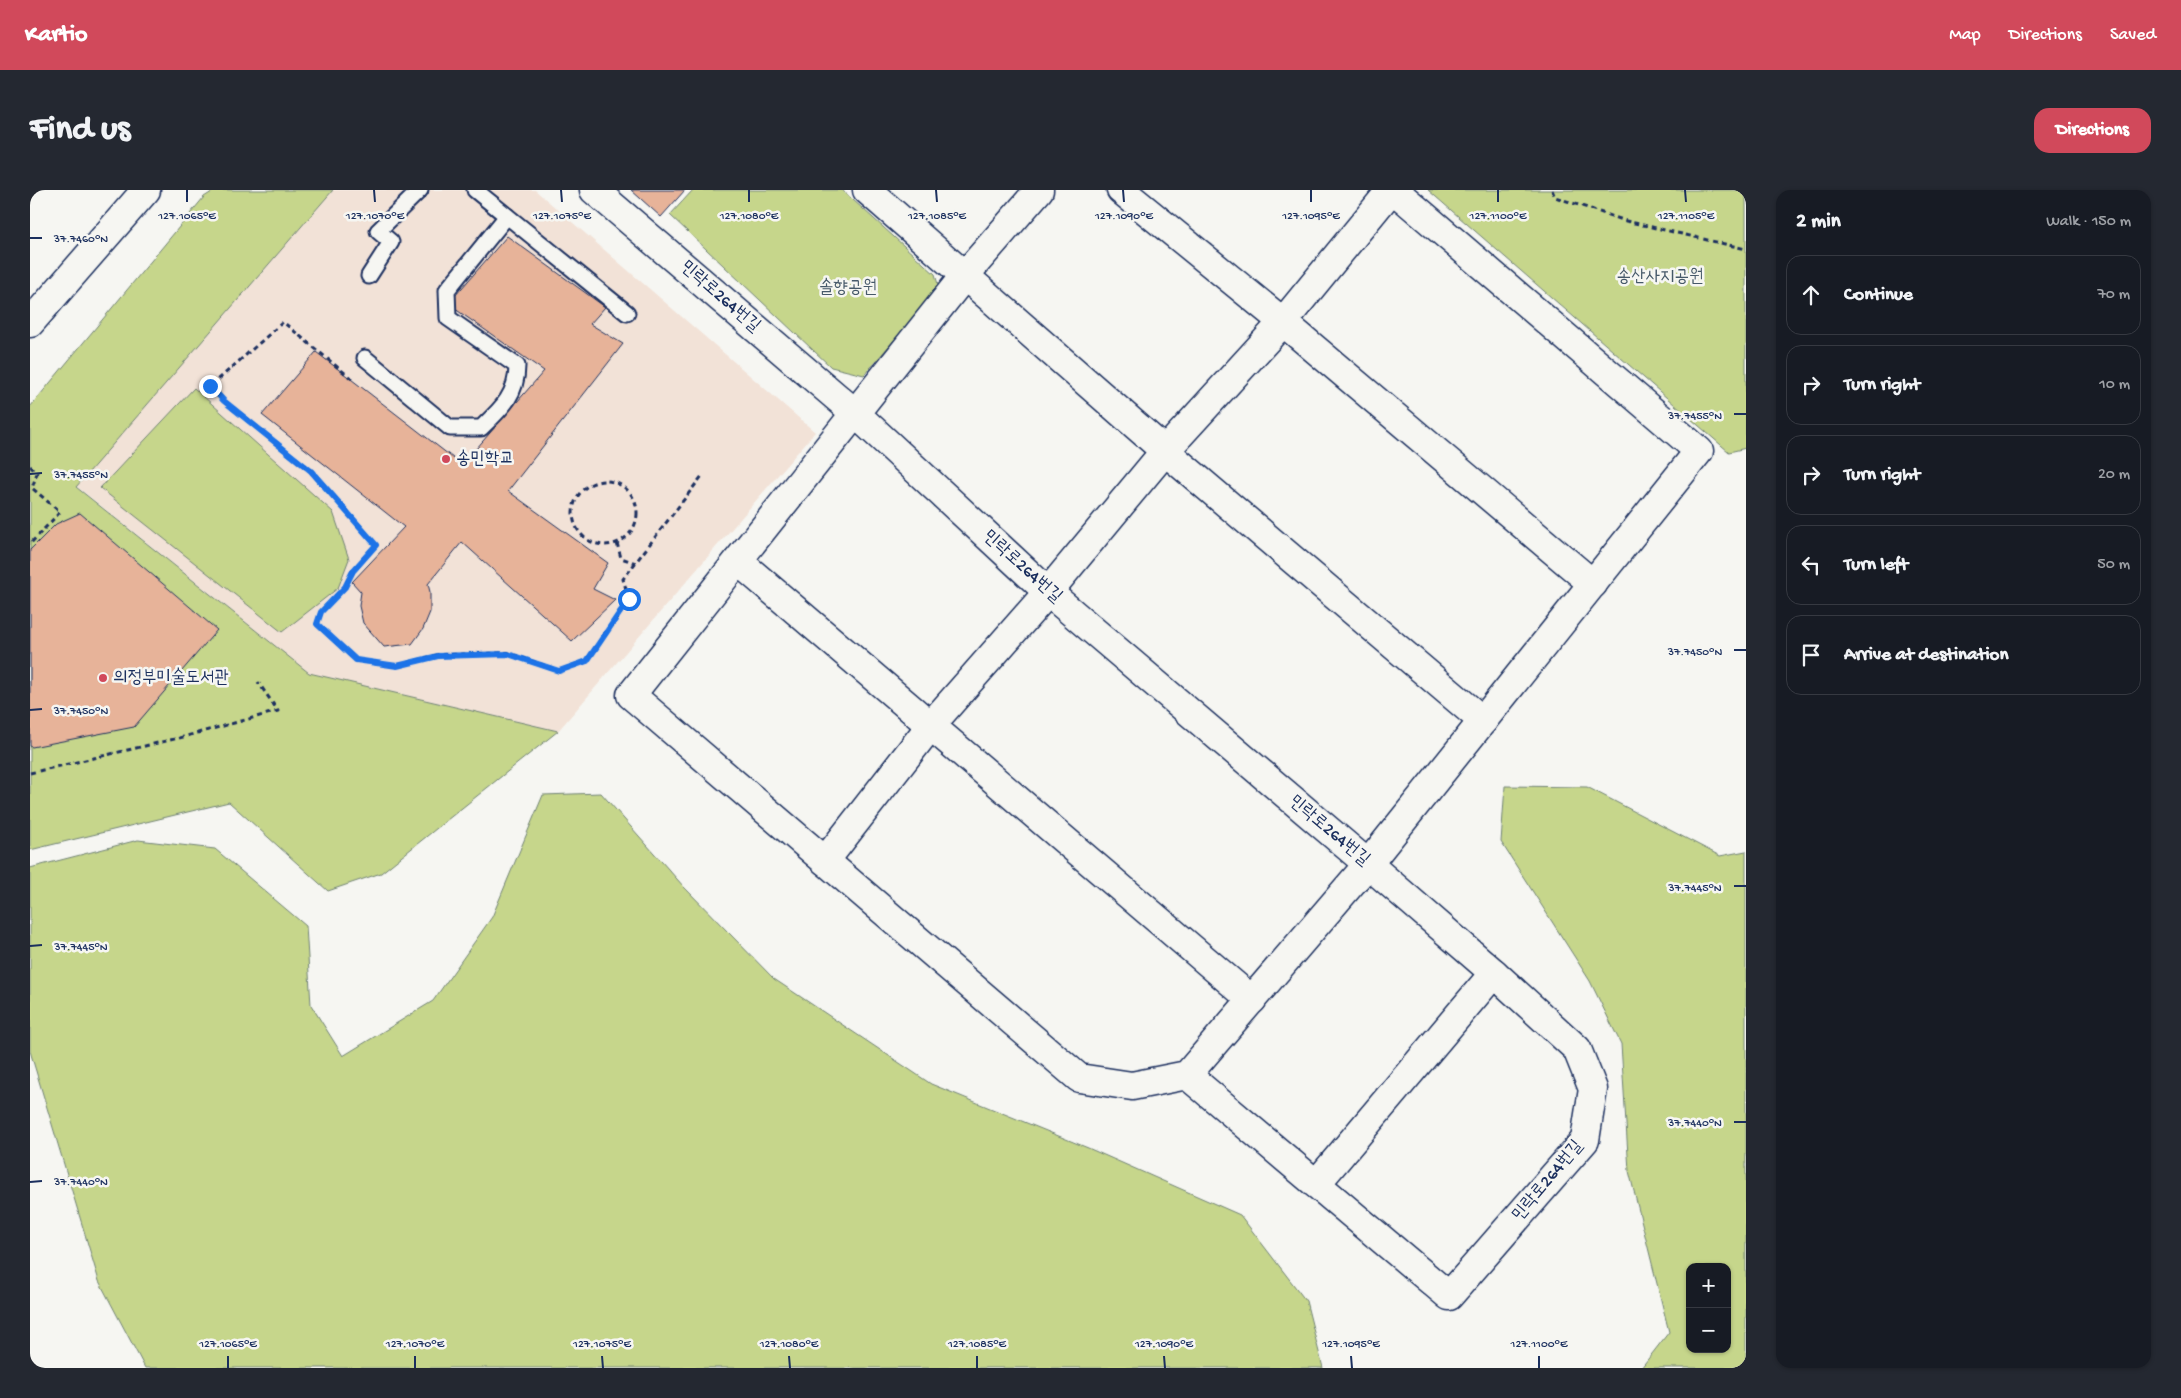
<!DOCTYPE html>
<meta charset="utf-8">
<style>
body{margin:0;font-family:"Gochi Hand","Poor Story",sans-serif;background:#242831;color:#f1f3f6}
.controls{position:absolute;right:15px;bottom:15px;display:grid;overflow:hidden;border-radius:10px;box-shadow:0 1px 4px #0004}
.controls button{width:45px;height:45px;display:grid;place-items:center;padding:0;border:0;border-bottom:1px solid #363941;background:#171b24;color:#f1f3f6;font:25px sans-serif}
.stop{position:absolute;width:15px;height:15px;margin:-11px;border:4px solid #1a73e8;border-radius:50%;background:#fff}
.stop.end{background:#1a73e8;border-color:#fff;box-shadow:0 1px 5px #0008}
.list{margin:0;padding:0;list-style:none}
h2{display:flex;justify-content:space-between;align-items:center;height:65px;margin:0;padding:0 20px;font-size:21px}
h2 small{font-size:16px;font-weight:400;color:#9ea1a6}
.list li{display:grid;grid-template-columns:32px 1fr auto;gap:15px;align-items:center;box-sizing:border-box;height:80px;margin:0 10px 10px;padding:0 10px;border:1px solid #363941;border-radius:15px}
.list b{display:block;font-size:19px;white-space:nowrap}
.list em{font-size:16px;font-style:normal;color:#9ea1a6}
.icon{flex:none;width:28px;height:28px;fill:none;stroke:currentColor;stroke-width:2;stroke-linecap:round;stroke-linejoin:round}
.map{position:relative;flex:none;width:1716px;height:1178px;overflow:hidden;border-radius:15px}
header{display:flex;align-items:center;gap:30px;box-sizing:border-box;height:70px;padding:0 25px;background:#d1495b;color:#fff}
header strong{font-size:24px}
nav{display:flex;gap:28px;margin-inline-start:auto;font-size:18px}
.intro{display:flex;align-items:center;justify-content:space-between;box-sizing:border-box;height:120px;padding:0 30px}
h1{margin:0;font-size:35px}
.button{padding:12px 22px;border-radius:15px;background:#d1495b;color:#fff;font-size:18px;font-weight:700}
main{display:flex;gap:30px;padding:0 30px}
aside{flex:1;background:#171b24;border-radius:15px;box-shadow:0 1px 4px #0004}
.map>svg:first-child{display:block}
.built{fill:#f2e2d7}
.green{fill:#c6d68b;stroke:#708274;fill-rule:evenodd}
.building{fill:#e7b399;stroke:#1b2f5e}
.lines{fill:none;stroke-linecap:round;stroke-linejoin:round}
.lane-casing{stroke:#1b2f5e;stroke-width:19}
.street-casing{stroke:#1b2f5e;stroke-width:31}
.secondary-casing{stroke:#1b2f5e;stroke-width:31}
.path{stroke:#1b2f5e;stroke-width:3;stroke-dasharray:5 4;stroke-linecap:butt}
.lane{stroke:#f6f6f2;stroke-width:15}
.street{stroke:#f6f6f2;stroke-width:28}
.secondary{stroke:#f6f6f2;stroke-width:28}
.route{stroke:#1a73e8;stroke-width:6}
.ticks{fill:none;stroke:#1b2f5e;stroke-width:2}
.poi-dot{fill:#d1495b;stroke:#f6f6f2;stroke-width:2}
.labels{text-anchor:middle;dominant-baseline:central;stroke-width:5;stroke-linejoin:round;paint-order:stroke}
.park-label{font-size:18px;fill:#465969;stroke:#f6f6f2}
.street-label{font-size:18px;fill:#1b2f5e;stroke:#f6f6f2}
.poi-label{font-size:18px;fill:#1b2f5e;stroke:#f6f6f2;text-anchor:start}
.ticks-label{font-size:12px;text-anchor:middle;fill:#1b2f5e;stroke:#f6f6f2;stroke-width:5;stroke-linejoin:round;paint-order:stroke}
</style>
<header>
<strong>Kartio</strong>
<nav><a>Map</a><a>Directions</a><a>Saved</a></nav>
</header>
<div class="intro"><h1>Find us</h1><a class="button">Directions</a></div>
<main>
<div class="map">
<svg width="1716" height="1178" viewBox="0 0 1716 1178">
<rect width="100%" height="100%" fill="#f6f6f2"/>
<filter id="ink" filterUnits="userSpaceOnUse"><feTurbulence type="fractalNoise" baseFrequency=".02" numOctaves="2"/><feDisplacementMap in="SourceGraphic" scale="10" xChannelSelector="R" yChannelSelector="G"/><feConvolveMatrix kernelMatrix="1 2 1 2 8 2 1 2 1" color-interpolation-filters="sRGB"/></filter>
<g filter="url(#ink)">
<polygon class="built" points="303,0 505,0 785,242 528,541 279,483 46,296"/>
<g class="green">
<polygon points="185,0 303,0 46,297 279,483 528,541 351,683 298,701 199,612 0,660 0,217 174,7"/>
<polygon points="663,0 812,0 905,84 909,98 834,185 801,177 640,25"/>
<polygon points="1398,0 1716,0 1716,258 1699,262"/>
<polygon points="164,198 303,322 319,369 308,398 252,442 70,298"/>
<path d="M1475 596 1557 597 1690 666 1716 661V1178H1611L1639 1142 1599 981 1591 854 1560 791 1471 652ZM1660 1077H1697V1159H1660Z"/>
<polygon points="571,603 654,697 744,789 901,894 1058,958 1210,1025 1276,1111 1293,1178 115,1178 69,1091 0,861 0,678 108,650 185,659 276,736 281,815 313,866 403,811 462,727 513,605"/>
</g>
<g class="building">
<polygon points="601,0 655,0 631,27"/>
<polygon points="477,46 575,117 560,134 593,154 478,301 578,373 563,399 585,410 542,451 432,352 398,394 400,402 400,422 393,439 382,454 354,457 333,433 329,416 331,402 322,392 374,337 232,225 286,162 432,275 514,181 418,114"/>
<polygon points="50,323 187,440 104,537 2,557 0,556 0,360 26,334"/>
</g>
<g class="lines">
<defs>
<g id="lane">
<polyline points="445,0 597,123"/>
<polyline points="339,86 361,52 348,41 390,0"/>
<path d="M335 168 420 238H451C471 219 487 205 487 176L418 128 417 100 477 26"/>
</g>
<g id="street">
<polyline points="564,0 825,223 1018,402 1338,674 1464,783 1547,859 1563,899 1555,950 1419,1106 1157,885"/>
<polyline points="837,0 1135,261 1453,531"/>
<polyline points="1009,0 935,85 601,505 1049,888 1102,896 1157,885 1338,674 1669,261 1364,0"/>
<polyline points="1091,0 1253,132 1563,394"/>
<polyline points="708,371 1222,810"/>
<polyline points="795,671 901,535 1018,402 1135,261 1253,132 1361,0"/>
<polyline points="1286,994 1464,783"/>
</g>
<polyline id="secondary" points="0,133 116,0"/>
</defs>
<use href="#lane" class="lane-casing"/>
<use href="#street" class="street-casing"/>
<use href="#secondary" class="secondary-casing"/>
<g class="path">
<polyline points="1522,0 1525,7 1596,31 1716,59"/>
<polyline points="322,189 253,132 181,196 194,211 281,281 346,355 323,381 315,397 291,422 287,434 326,470 367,476 408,465 478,463 529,481 557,471 599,409 593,389 672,286"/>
<polyline points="0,276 7,283 2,298 30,322 0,354"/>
<circle cx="575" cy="323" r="32"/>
<polyline points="587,353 591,368 606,373"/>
<polyline points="0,583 153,547 248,521 228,492"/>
</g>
<use href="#lane" class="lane"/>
<use href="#street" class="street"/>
<use href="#secondary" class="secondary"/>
</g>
</g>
<g class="lines" filter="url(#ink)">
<polyline class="route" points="180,196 194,211 281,281 346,355 323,381 315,397 291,422 287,434 326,470 367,476 408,466 478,464 529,481 557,471 599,409"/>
</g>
<path class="ticks" d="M157 0V12M344 0 345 12M531 0 532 12M719 0V12M906 0 907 12M1093 0 1094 12M1281 0V12M1468 0V12M1655 0 1656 12M0 48H12M1704 224H1716M0 284 12 283M1704 460H1716M0 520 12 519M1704 696H1716M0 756 12 755M1704 932H1716M0 992 12 991M198 1166V1178M385 1166V1178M572 1166 573 1178M759 1166 760 1178M947 1166V1178M1134 1166 1135 1178M1321 1166 1322 1178M1509 1166V1178"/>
<g class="poi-dot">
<circle cx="416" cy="269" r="5"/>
<circle cx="73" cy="488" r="5"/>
</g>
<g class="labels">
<g class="park-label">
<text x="1630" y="87">송산사지공원</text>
<text x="818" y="98">솔향공원</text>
</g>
<g class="street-label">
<text transform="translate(690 107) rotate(41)">민락로264번길</text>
<text transform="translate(992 377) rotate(42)">민락로264번길</text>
<text transform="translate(1299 641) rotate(40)">민락로264번길</text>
<text transform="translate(1518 991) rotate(-50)">민락로264번길</text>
</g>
<g class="poi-label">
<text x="426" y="269">송민학교</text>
<text x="83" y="488">의정부미술도서관</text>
</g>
</g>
<g class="ticks-label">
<text x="157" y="29">127.1065°E</text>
<text x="345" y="29">127.1070°E</text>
<text x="532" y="29">127.1075°E</text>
<text x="719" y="29">127.1080°E</text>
<text x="907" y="29">127.1085°E</text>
<text x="1094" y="29">127.1090°E</text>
<text x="1281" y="29">127.1095°E</text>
<text x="1468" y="29">127.1100°E</text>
<text x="1656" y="29">127.1105°E</text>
<text x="51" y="52">37.7460°N</text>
<text x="1665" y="229">37.7455°N</text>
<text x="51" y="288">37.7455°N</text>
<text x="1665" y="465">37.7450°N</text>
<text x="51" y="524">37.7450°N</text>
<text x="1665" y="701">37.7445°N</text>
<text x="51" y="760">37.7445°N</text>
<text x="1665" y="936">37.7440°N</text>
<text x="51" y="995">37.7440°N</text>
<text x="198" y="1157">127.1065°E</text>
<text x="385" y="1157">127.1070°E</text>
<text x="572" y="1157">127.1075°E</text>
<text x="759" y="1157">127.1080°E</text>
<text x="947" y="1157">127.1085°E</text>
<text x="1134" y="1157">127.1090°E</text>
<text x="1321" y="1157">127.1095°E</text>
<text x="1509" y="1157">127.1100°E</text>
</g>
</svg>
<div class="controls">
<button>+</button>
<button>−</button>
</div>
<div class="stop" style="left:599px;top:409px"></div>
<div class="stop end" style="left:180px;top:196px"></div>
</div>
<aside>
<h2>2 min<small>Walk · 150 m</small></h2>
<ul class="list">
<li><svg class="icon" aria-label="ahead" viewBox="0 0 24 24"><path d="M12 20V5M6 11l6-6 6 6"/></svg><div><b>Continue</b></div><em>70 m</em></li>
<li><svg class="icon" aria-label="right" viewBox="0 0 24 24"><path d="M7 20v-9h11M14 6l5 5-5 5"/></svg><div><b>Turn right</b></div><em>10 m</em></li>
<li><svg class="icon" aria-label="right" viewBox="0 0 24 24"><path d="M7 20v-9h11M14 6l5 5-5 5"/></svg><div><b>Turn right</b></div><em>20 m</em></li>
<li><svg class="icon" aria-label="left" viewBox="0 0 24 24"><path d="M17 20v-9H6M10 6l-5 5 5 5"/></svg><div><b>Turn left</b></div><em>50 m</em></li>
<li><svg class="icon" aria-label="arrive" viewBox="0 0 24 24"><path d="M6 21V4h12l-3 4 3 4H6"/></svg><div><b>Arrive at destination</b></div></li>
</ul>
</aside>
</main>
